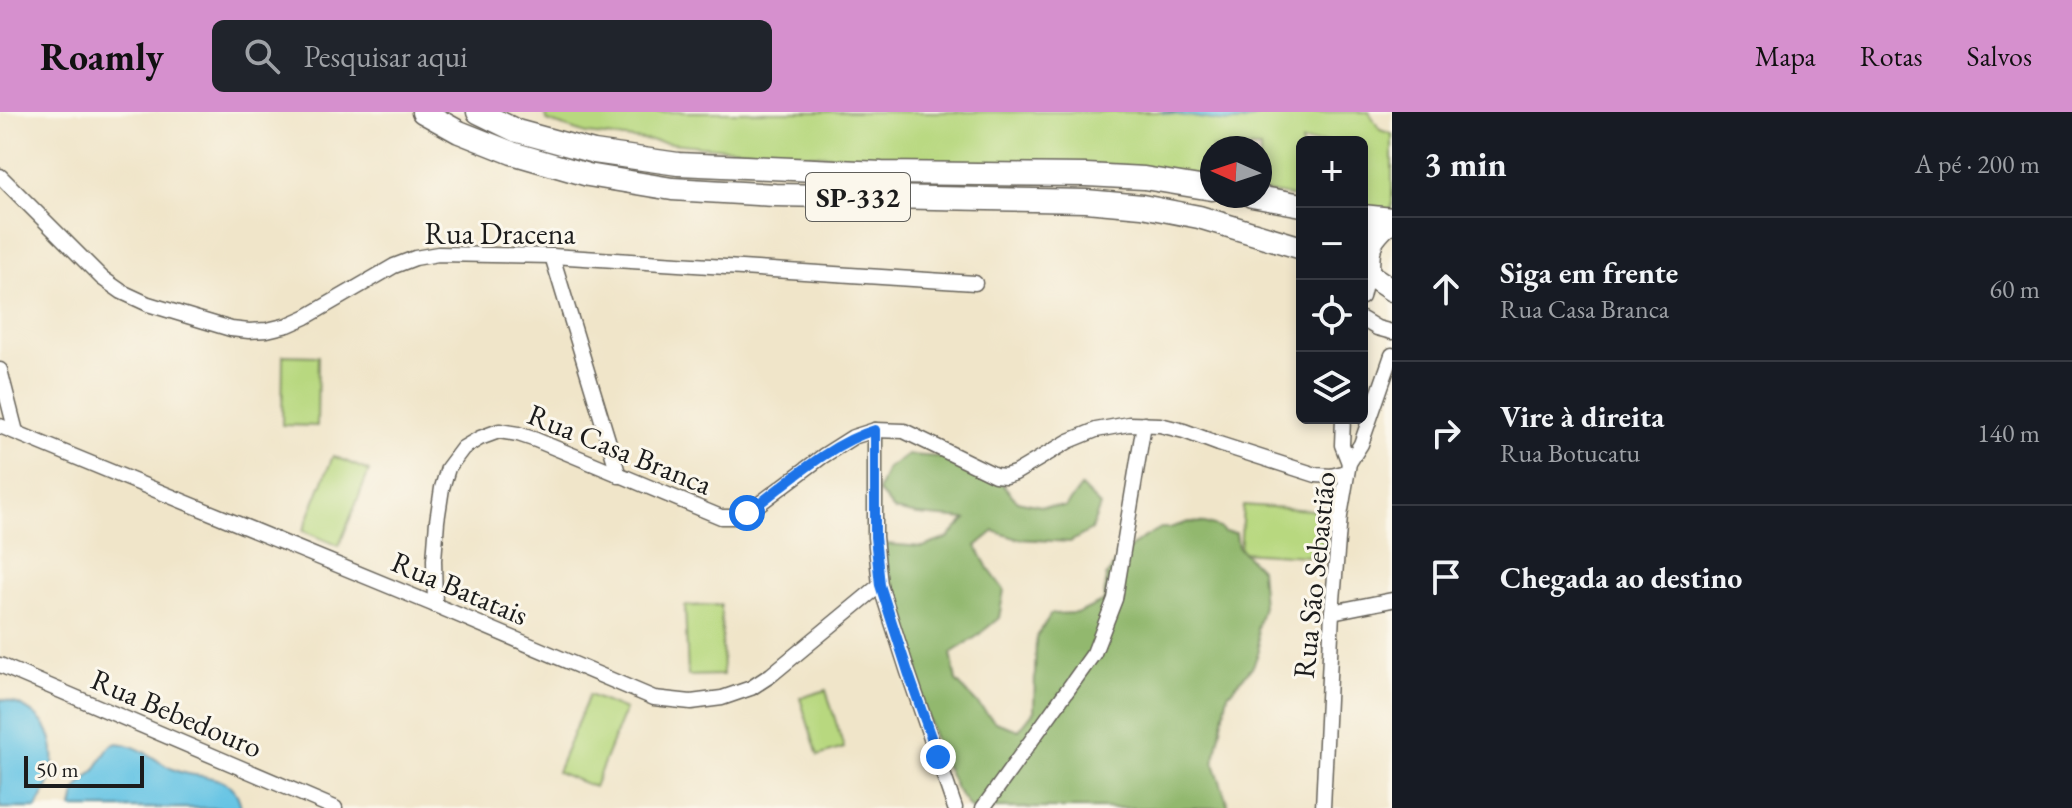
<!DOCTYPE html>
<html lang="pt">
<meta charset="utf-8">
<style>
body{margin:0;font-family:"EB Garamond",serif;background:#20242c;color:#f1f3f6}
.controls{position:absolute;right:24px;top:24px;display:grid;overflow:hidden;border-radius:12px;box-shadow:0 4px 12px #0003}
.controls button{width:72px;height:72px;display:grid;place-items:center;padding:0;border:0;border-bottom:2px solid #363941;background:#171b24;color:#f1f3f6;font:40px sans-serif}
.compass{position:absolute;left:1200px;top:24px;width:72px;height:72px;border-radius:50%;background:#171b24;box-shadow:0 4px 12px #0003;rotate:273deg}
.scale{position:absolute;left:24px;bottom:20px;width:120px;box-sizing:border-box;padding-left:8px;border:4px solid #1c1c1c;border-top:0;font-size:22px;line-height:28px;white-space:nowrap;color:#1c1c1c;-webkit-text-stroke:6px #fbf7ec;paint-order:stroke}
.stop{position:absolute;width:24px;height:24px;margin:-18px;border:6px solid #1a73e8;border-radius:50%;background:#fff}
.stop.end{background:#1a73e8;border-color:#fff;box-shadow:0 2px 8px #0008}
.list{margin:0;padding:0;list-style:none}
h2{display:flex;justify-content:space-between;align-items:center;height:104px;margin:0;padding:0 32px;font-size:34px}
h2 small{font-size:26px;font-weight:400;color:#9ea1a6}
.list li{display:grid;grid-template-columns:52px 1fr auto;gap:24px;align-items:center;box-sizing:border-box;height:144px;padding:0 32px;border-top:2px solid #363941}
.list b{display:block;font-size:30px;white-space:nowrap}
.list p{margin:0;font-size:26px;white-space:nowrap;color:#9ea1a6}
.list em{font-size:26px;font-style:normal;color:#9ea1a6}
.icon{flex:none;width:44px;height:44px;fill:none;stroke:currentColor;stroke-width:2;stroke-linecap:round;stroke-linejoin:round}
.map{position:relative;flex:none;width:1392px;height:696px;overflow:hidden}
header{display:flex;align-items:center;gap:48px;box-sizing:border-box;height:112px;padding:0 40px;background:#d690ce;color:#111}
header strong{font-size:38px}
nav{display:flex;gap:44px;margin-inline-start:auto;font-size:28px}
.search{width:560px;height:72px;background:#20242c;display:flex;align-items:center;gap:20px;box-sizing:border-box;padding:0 28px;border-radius:12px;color:#9ea1a6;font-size:30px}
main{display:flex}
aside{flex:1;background:#171b24}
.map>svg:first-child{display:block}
.green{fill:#b8d87f;stroke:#6a7a4e;stroke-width:2}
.forest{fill:#92b86e;stroke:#576a45;stroke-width:2}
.water{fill:#66c4e4;stroke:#417080;stroke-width:2}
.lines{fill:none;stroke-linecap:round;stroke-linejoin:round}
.street-casing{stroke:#666259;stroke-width:17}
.primary-casing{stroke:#666259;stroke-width:25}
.street{stroke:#fff;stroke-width:14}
.primary{stroke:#fff;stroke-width:22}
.route{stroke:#1a73e8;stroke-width:10}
.labels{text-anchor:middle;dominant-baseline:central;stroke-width:6;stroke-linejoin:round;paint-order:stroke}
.shield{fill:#fbf7ec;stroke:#5f5e5a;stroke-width:2}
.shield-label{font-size:28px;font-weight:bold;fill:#1c1c1c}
.street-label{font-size:30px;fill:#1c1c1c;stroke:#fbf7ec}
</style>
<header>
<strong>Roamly</strong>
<div class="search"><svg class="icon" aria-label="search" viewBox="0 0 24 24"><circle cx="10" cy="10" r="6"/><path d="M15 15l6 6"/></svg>Pesquisar aqui</div>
<nav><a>Mapa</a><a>Rotas</a><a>Salvos</a></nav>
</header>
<main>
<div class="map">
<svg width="1392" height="696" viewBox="0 0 1392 696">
<rect width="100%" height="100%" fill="#fbf7ec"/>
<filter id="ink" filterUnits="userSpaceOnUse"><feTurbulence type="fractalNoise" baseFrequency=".0125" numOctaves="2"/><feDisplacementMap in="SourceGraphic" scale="16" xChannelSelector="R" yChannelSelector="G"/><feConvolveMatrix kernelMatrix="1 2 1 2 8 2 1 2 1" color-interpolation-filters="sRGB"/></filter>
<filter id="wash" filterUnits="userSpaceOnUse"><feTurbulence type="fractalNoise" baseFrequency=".006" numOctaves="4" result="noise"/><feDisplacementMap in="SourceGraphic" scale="32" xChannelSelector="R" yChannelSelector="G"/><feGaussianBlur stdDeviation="1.8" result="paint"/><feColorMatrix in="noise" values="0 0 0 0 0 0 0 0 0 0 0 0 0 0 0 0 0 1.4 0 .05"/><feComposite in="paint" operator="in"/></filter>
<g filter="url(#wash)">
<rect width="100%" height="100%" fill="#f0e5c9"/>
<g class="green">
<polygon points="544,0 1369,0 1380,18 1392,22 1392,97 1362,97 1362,30 1302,30 1302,86 1260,79 1260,36 1212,36 1212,70 1122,54 964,50 821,43 700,34 586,22 547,9"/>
<polygon points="283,243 318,244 317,314 282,313"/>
<polygon points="333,344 369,359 339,434 303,419"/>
<polygon points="1243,393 1324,399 1321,445 1240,440"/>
<polygon points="721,493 723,563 688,564 685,494"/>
<polygon points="826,578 844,636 818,644 800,586"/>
<polygon points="589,583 625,598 594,675 557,660"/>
</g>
<polygon class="forest" points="908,343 957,346 1001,370 1017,389 1041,394 1065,395 1081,375 1100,394 1091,418 1070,430 1018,427 994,419 976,434 988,456 1004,478 999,506 976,525 951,541 956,569 995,610 1019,618 1034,599 1036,526 1051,502 1079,501 1104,489 1106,464 1121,444 1140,428 1161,416 1169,416 1189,410 1205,411 1220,416 1224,420 1236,421 1238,435 1260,457 1263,494 1257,516 1259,539 1253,554 1228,582 1214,651 1229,696 970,696 956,677 935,629 912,559 888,472 874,447 870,446 885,432 923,435 948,426 966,407 918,403 894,398 878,379 887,356"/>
<g class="water">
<path d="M1160 0H1263C1244 17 1215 8 1193 5 1182 3 1171 3 1160 0Z"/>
<path d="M0 587C39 595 59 620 52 661 50 673 42 685 37 696H0Z"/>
<path d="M117 631C145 634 158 653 180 660 196 665 217 663 230 674 236 679 240 688 241 696H72L75 681 78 675 95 658 110 634Z"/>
</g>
</g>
<g filter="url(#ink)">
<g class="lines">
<defs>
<g id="street">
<polyline points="0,64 102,166 122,180 148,192 231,217 249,219 267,218 288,213 306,205 394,154 415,146 438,142 552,144 975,171"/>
<polyline points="552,144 619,364"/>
<polyline points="1362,185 1368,160"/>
<polyline points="1362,207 1377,216 1392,220"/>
<polyline points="0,258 16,320"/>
<polyline points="1343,306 1342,333 1349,351"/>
<polyline points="0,314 435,493 654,586 691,590 722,586 751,576 771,563 880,473"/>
<polyline points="875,318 875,425 880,473 908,560 955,696"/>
<polyline points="435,493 434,448 437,409 442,376 448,356 463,336 480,326 499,319 518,322 536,328 721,405 736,405 747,401 823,344 853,325 875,318 904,319 995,363 1005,364 1015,361 1069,329 1096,318 1129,312 1160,313 1184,319 1219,332 1316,363 1331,364 1347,360"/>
<polyline points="1332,500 1392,488"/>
<polyline points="0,553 335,696"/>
<polyline points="983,696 1094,541 1115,487 1144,312"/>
<polyline points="1323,696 1332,500 1340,404 1349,351 1361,332 1392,243"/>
</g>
<g id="primary">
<polyline points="423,0 459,20 512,41 588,63 672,77 775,83 1086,89 1142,94 1199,105 1302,136"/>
<polyline points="478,0 517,19 594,40 678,52 882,61 1086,63 1144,66 1212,77"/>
<polyline points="1252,84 1302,93"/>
<polyline points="1362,104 1392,107"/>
<polyline points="1362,158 1392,178"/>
<path d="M1368 160C1368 130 1370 128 1392 107"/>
</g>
</defs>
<use href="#street" class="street-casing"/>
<use href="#primary" class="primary-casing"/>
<use href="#street" class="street"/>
<use href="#primary" class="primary"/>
</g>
</g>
<g class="lines" filter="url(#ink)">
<path class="route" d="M747 401C785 373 830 331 875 318V425L880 473 908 560 938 645"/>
</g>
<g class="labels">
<rect class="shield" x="806" y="61" width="104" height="48" rx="6"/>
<g class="shield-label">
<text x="858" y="85">SP-332</text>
</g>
<g class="street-label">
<text x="500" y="121">Rua Dracena</text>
<text transform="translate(620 337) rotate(22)">Rua Casa Branca</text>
<text transform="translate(1314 463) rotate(-84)">Rua São Sebastião</text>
<text transform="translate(460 476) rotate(23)">Rua Batatais</text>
<text transform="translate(177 601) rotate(23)">Rua Bebedouro</text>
</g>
</g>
</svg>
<div class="controls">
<button>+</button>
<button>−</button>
<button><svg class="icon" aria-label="locate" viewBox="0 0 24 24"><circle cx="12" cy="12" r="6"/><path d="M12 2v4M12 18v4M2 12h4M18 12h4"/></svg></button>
<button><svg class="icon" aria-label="layers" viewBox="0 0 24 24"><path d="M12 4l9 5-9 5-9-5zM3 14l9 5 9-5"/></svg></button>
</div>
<svg class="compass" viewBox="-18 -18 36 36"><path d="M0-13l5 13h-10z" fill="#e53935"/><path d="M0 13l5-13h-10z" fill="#9ea1a6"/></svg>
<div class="scale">50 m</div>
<div class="stop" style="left:747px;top:401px"></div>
<div class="stop end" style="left:938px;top:645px"></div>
</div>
<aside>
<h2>3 min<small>A pé · 200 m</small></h2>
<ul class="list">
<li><svg class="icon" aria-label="ahead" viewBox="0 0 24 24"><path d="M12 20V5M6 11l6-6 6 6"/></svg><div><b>Siga em frente</b><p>Rua Casa Branca</p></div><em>60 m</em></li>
<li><svg class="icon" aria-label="right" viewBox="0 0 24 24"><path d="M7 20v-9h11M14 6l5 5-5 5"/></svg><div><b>Vire à direita</b><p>Rua Botucatu</p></div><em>140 m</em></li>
<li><svg class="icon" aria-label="arrive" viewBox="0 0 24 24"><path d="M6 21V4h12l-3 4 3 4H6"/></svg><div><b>Chegada ao destino</b></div></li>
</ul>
</aside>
</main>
